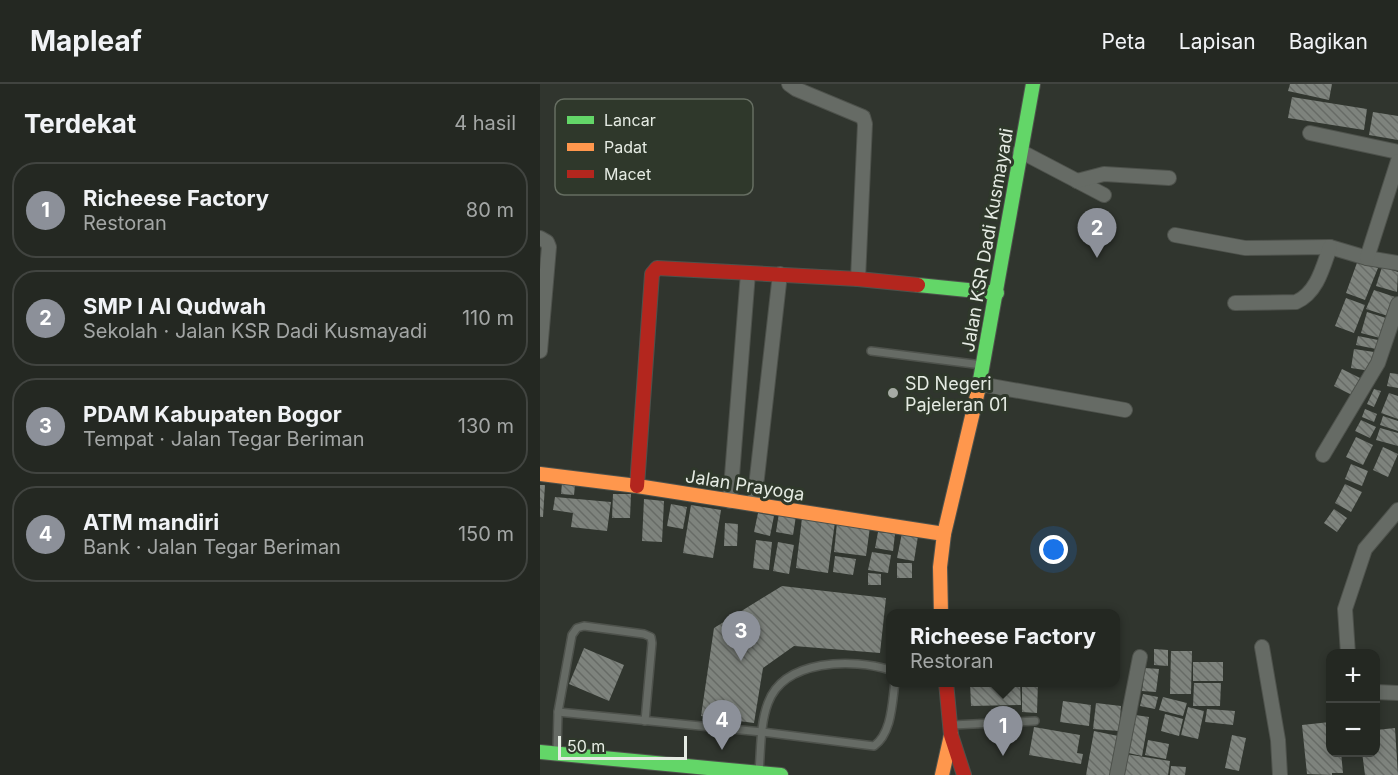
<!DOCTYPE html>
<html lang="id">
<meta charset="utf-8">
<style>
body{margin:0;font-family:Inter,sans-serif;background:#2c302a;color:#f1f3f6}
.controls{position:absolute;right:18px;bottom:18px;display:grid;overflow:hidden;border-radius:12px;box-shadow:0 3px 9px #0003}
.controls button{width:54px;height:54px;display:grid;place-items:center;padding:0;border:0;border-bottom:2px solid #414440;background:#242822;color:#f1f3f6;font:30px sans-serif}
.scale{position:absolute;left:18px;bottom:15px;width:129px;box-sizing:border-box;padding-left:6px;border:3px solid #e5ebe3;border-top:0;font-size:16px;line-height:21px;white-space:nowrap;color:#e5ebe3;-webkit-text-stroke:4px #2f382b;paint-order:stroke}
.you{position:absolute;left:514px;top:466px;width:21px;height:21px;margin:-15px;border:4px solid #fff;border-radius:50%;background:#1a73e8;box-shadow:0 0 0 9px #1a73e833}
.badge{display:grid;place-items:center;width:39px;height:39px;border-radius:50%;background:#8c9099;color:#fff;font-size:20px;font-weight:700}
.pin{position:absolute;translate:-50% -50px;filter:drop-shadow(0 2px 3px #0008)}
.pin::after{content:'';position:absolute;top:32px;width:21px;height:18px;background:inherit;clip-path:polygon(0 0,100% 0,50% 100%)}
.popup{position:absolute;left:346px;top:525px;width:234px;height:78px;box-sizing:border-box;display:grid;place-content:center;border-radius:12px;background:#242822;filter:drop-shadow(0 2px 4px #0005);font-size:20px;white-space:nowrap;color:#a3a6a5}
.popup b{font-size:22px;color:#f1f3f6}
.popup::after{content:'';position:absolute;left:50%;top:100%;margin-left:-12px;border:12px solid transparent;border-top-color:#242822}
.list{margin:0;padding:0;list-style:none}
h2{display:flex;justify-content:space-between;align-items:center;height:78px;margin:0;padding:0 24px;font-size:26px}
h2 small{font-size:20px;font-weight:400;color:#a3a6a5}
.list li{display:grid;grid-template-columns:39px 1fr auto;gap:18px;align-items:center;box-sizing:border-box;height:96px;margin:0 12px 12px;padding:0 12px;border:2px solid #414440;border-radius:24px}
.list b{display:block;font-size:22px;white-space:nowrap}
.list p{margin:0;font-size:20px;white-space:nowrap;color:#a3a6a5}
.list em{font-size:20px;font-style:normal;color:#a3a6a5}
.map{position:relative;flex:none;width:858px;height:691px;overflow:hidden}
header{display:flex;align-items:center;gap:36px;box-sizing:border-box;height:84px;padding:0 30px;background:#242822;border-bottom:2px solid #414440}
header strong{font-size:28px}
nav{display:flex;gap:33px;margin-inline-start:auto;font-size:21px}
main{display:flex}
aside{flex:1;background:#242822}
.map>svg:first-child{display:block}
.building{fill:url(#building-back-hatch)}
.lines{fill:none;stroke-linecap:round;stroke-linejoin:round}
.lane-casing{stroke:#4e524c;stroke-width:10}
.street-casing{stroke:#4e524c;stroke-width:16}
.fast-casing{stroke:#4e524c;stroke-width:16}
.slow-casing{stroke:#4e524c;stroke-width:16}
.jam-casing{stroke:#4e524c;stroke-width:16}
.lane{stroke:#666b65;stroke-width:7}
.street{stroke:#666b65;stroke-width:14}
.fast{stroke:#63d668;stroke-width:14}
.slow{stroke:#ff974d;stroke-width:14}
.jam{stroke:#b3261e;stroke-width:14}
.poi-dot{fill:#a6aba4;stroke:#2f382b;stroke-width:2}
.labels{text-anchor:middle;dominant-baseline:central;stroke-width:6;stroke-linejoin:round;paint-order:stroke}
.street-label{font-size:18px;fill:#e5ebe3;stroke:#2f382b}
.poi-label{font-size:18px;fill:#e5ebe3;stroke:#2f382b;text-anchor:start}
.key{fill:#2f382b;stroke:#666e62;stroke-width:1.5}
.key-label{font-size:16px;fill:#e5ebe3}
</style>
<header>
<strong>Mapleaf</strong>
<nav><a>Peta</a><a>Lapisan</a><a>Bagikan</a></nav>
</header>
<main>
<aside>
<h2>Terdekat<small>4 hasil</small></h2>
<ul class="list">
<li><span class="badge">1</span><div><b>Richeese Factory</b><p>Restoran</p></div><em>80 m</em></li>
<li><span class="badge">2</span><div><b>SMP I Al Qudwah</b><p>Sekolah · Jalan KSR Dadi Kusmayadi</p></div><em>110 m</em></li>
<li><span class="badge">3</span><div><b>PDAM Kabupaten Bogor</b><p>Tempat · Jalan Tegar Beriman</p></div><em>130 m</em></li>
<li><span class="badge">4</span><div><b>ATM mandiri</b><p>Bank · Jalan Tegar Beriman</p></div><em>150 m</em></li>
</ul>
</aside>
<div class="map">
<svg width="858" height="691" viewBox="0 0 858 691">
<defs>
<pattern id="building-back-hatch" width="6" height="6" patternUnits="userSpaceOnUse" patternTransform="scale(1.5)"><rect width="6" height="6" fill="#7e837d"/><path d="M-1 5l2 2M0 0l6 6M5-1l2 2" fill="none" stroke="#676b66"/></pattern>
</defs>
<rect width="100%" height="100%" fill="#30352e"/>
<g class="building">
<polygon points="750,0 792,0 789,16 748,7"/>
<polygon points="752,13 827,25 824,46 748,34"/>
<polygon points="833,28 858,32 858,56 829,51"/>
<polygon points="818,176 838,184 825,216 806,209"/>
<polygon points="842,183 858,188 857,208 836,202"/>
<polygon points="834,206 855,213 848,232 826,225"/>
<polygon points="806,214 825,221 814,249 795,242"/>
<polygon points="827,228 846,234 840,254 821,249"/>
<polygon points="818,252 838,256 836,265 816,261"/>
<polygon points="814,265 834,268 831,287 811,284"/>
<polygon points="802,285 820,294 812,311 794,302"/>
<polygon points="850,289 858,290 858,304 847,302"/>
<polygon points="834,305 841,307 834,323 827,320"/>
<polygon points="849,309 858,312 858,335 841,329"/>
<polygon points="825,325 837,330 834,338 822,333"/>
<polygon points="843,332 858,337 858,347 840,341"/>
<polygon points="821,336 836,343 830,354 815,347"/>
<polygon points="840,344 858,349 858,362 836,356"/>
<polygon points="816,353 833,361 823,381 806,373"/>
<polygon points="843,363 858,370 848,393 833,386"/>
<polygon points="811,380 828,387 822,402 805,395"/>
<polygon points="22,399 35,401 34,411 21,410"/>
<polygon points="805,400 822,408 811,428 795,419"/>
<polygon points="0,401 5,401 3,433 0,433"/>
<polygon points="73,410 91,410 90,434 72,434"/>
<polygon points="15,413 71,418 67,447 31,443 33,429 13,426"/>
<polygon points="104,415 124,417 122,458 102,457"/>
<polygon points="131,420 147,423 143,445 127,442"/>
<polygon points="151,421 181,426 173,474 143,469"/>
<polygon points="794,425 807,434 797,448 784,439"/>
<polygon points="218,429 234,432 230,452 214,448"/>
<polygon points="239,429 256,432 253,451 236,448"/>
<polygon points="262,434 295,438 288,489 256,484"/>
<polygon points="185,439 198,440 197,462 184,462"/>
<polygon points="297,439 330,443 326,472 294,468"/>
<polygon points="338,448 355,450 353,467 335,464"/>
<polygon points="362,449 378,452 374,477 357,474"/>
<polygon points="216,456 232,458 229,486 213,484"/>
<polygon points="238,458 254,461 249,490 233,487"/>
<polygon points="332,468 351,471 348,489 328,486"/>
<polygon points="295,472 316,475 313,491 293,488"/>
<rect x="357" y="479" width="15" height="15"/>
<polygon points="328,489 341,490 341,501 328,501"/>
<polygon points="242,502 346,514 340,569 254,562 223,584 214,639 161,632 174,544"/>
<polygon points="44,564 84,581 69,617 29,600"/>
<polygon points="614,565 628,566 628,582 614,581"/>
<polygon points="631,567 652,567 651,610 630,610"/>
<rect x="653" y="578" width="30" height="19"/>
<polygon points="605,584 619,585 616,608 602,607"/>
<polygon points="430,598 480,598 481,621 431,622"/>
<polygon points="482,598 498,598 497,629 482,628"/>
<polygon points="654,599 681,599 680,622 653,622"/>
<polygon points="603,610 618,613 615,625 600,622"/>
<polygon points="623,613 647,619 643,632 619,626"/>
<polygon points="523,617 551,621 549,642 520,638"/>
<polygon points="556,619 581,622 579,647 553,645"/>
<polygon points="648,623 664,627 658,655 641,651"/>
<polygon points="667,625 695,627 693,641 665,638"/>
<polygon points="625,630 643,635 639,652 621,647"/>
<polygon points="595,631 609,633 602,672 584,668"/>
<polygon points="790,638 790,668 801,668 803,689 792,689 792,691 767,690 762,641"/>
<polygon points="494,643 540,651 537,669 543,670 541,680 489,671"/>
<polygon points="855,644 858,691 825,691 822,668 836,668 836,646"/>
<polygon points="554,647 578,652 571,691 546,691"/>
<polygon points="692,651 706,654 699,687 685,684"/>
<polygon points="608,656 629,660 626,675 605,671"/>
<polygon points="585,670 630,677 628,691 581,691"/>
<polygon points="631,682 646,683 645,691 630,691"/>
</g>
<g class="lines">
<defs>
<g id="lane">
<polyline points="331,267 442,281"/>
<path d="M18 628 222 648 334 662C352 649 352 619 355 598"/>
<polyline points="413,641 495,637"/>
<polyline points="17,667 18,628 32,551 37,544 44,542 104,550 111,553 112,559 105,637"/>
<path d="M219 687C221 665 220 640 228 619 244 575 313 574 350 586"/>
</g>
<g id="street">
<polyline points="249,0 256,5 323,33 325,40 318,195"/>
<polyline points="770,49 858,68"/>
<polyline points="480,67 564,111"/>
<polyline points="537,97 564,90 629,94"/>
<polyline points="635,151 705,164 790,163 827,174 858,179"/>
<polyline points="0,154 7,158 9,163 0,267"/>
<polyline points="827,174 858,77"/>
<path d="M695 219 756 218C777 209 783 183 790 163"/>
<polyline points="440,300 585,326"/>
<polyline points="783,371 838,279 858,220"/>
<polyline points="190,417 208,189"/>
<polyline points="214,420 240,190"/>
<polyline points="722,563 738,656 740,691"/>
<polyline points="808,570 805,525 825,465 858,426"/>
<polyline points="836,608 858,609"/>
<polyline points="577,691 600,573"/>
</g>
<g id="fast">
<polyline points="378,201 457,209"/>
<polyline points="438,307 493,0"/>
<polyline points="0,668 241,691"/>
</g>
<g id="slow">
<polyline points="0,390 97,402 404,450"/>
<polyline points="401,530 400,483 404,450 438,307"/>
<polyline points="402,691 411,651"/>
</g>
<g id="jam">
<polyline points="97,402 112,190 117,184 318,195 378,201"/>
<polyline points="406,598 411,651 424,691"/>
</g>
</defs>
<use href="#lane" class="lane-casing"/>
<use href="#street" class="street-casing"/>
<use href="#fast" class="fast-casing"/>
<use href="#slow" class="slow-casing"/>
<use href="#jam" class="jam-casing"/>
<use href="#lane" class="lane"/>
<use href="#street" class="street"/>
<use href="#fast" class="fast"/>
<use href="#slow" class="slow"/>
<use href="#jam" class="jam"/>
</g>
<circle class="poi-dot" cx="353" cy="309" r="6"/>
<g class="labels">
<g class="street-label">
<text transform="translate(447 156) rotate(-80)">Jalan KSR Dadi Kusmayadi</text>
<text transform="translate(205 401) rotate(9)">Jalan Prayoga</text>
</g>
<g class="poi-label">
<text x="365" y="299">SD Negeri<tspan x="365" dy="21">Pajeleran 01</tspan></text>
</g>
</g>
<rect x="15" y="15" width="198" height="96" rx="9" class="key"/>
<rect x="27" y="32" width="27" height="8" fill="#63d668"/>
<rect x="27" y="59" width="27" height="8" fill="#ff974d"/>
<rect x="27" y="86" width="27" height="8" fill="#b3261e"/>
<g class="key-label">
<text x="64" y="42">Lancar</text>
<text x="64" y="69">Padat</text>
<text x="64" y="96">Macet</text>
</g>
</svg>
<div class="controls">
<button>+</button>
<button>−</button>
</div>
<div class="scale">50 m</div>
<div class="you"></div>
<div class="pin badge" style="left:463px;top:672px">1</div>
<div class="popup"><b>Richeese Factory</b>Restoran</div>
<div class="pin badge" style="left:557px;top:174px">2</div>
<div class="pin badge" style="left:201px;top:577px">3</div>
<div class="pin badge" style="left:182px;top:666px">4</div>
</div>
</main>
